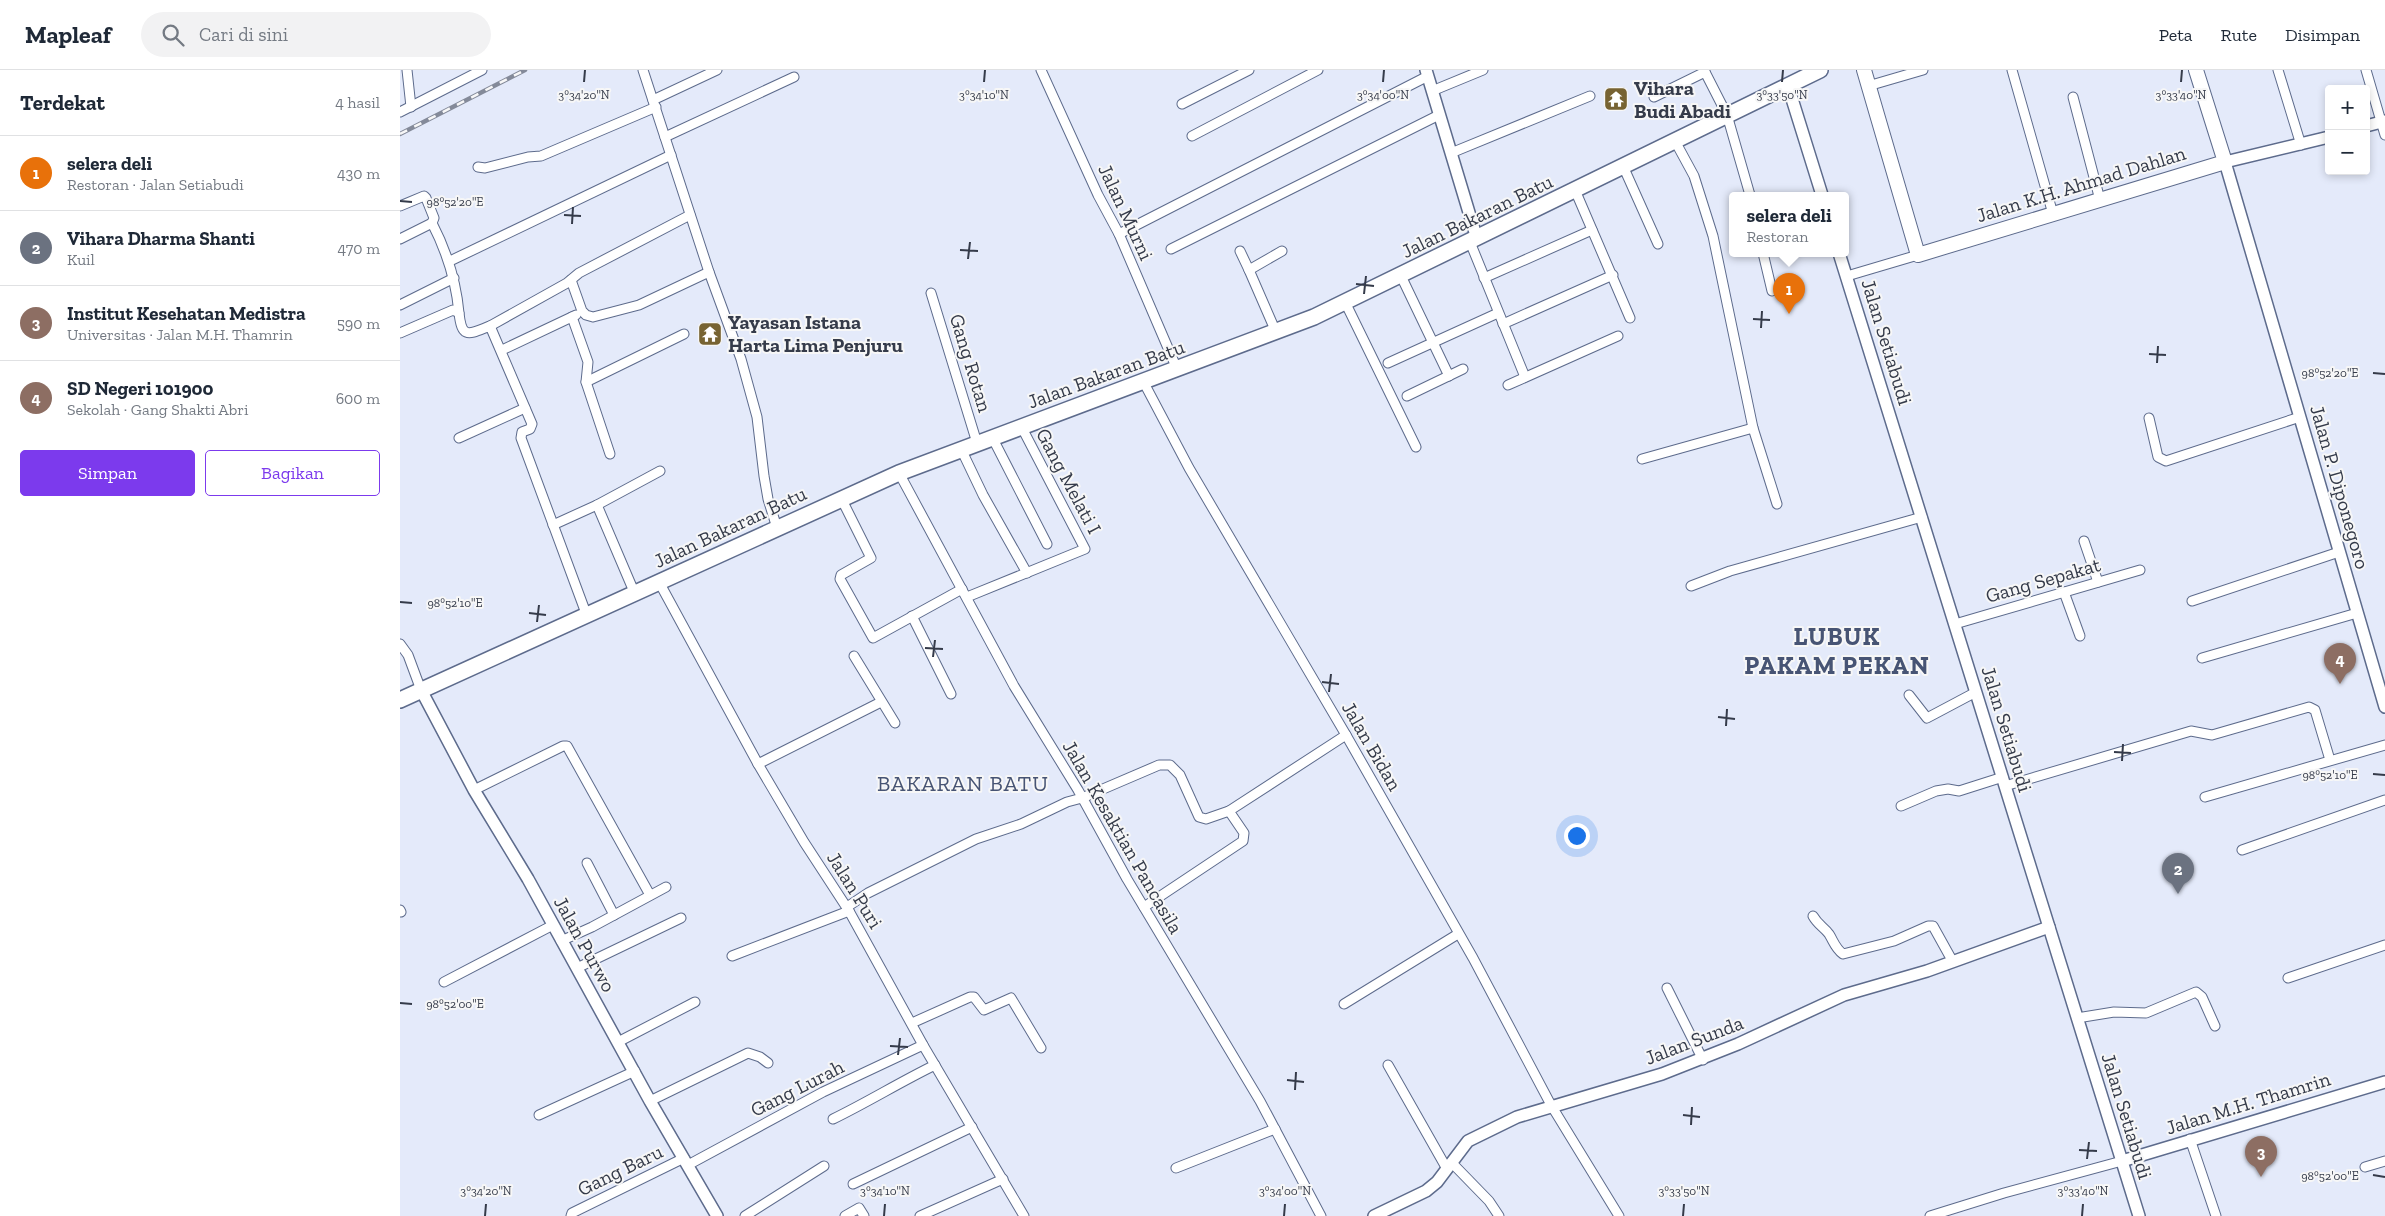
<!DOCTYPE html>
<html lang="id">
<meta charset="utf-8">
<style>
body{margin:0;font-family:"Zilla Slab",serif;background:#f2f2f3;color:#1f2937}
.controls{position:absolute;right:15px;top:15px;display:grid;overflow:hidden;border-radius:5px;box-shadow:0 2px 8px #0003}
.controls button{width:45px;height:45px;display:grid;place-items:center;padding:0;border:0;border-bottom:1px solid #e0e1e3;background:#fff;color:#1f2937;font:25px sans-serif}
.you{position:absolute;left:1176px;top:765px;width:18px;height:18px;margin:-12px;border:4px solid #fff;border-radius:50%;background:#1a73e8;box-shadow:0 0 0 8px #1a73e833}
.badge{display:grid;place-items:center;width:32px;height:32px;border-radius:50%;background:#7c3aed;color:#fff;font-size:16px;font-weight:700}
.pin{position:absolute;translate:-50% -41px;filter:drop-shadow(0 1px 2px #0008)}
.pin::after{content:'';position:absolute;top:26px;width:18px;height:15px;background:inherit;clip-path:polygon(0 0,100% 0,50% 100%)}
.popup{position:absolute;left:1329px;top:122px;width:120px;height:65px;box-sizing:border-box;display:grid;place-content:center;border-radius:5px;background:#fff;filter:drop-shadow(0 1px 4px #0005);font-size:16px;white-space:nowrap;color:#747a83}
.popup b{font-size:19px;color:#1f2937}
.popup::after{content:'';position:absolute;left:50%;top:100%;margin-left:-10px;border:10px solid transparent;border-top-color:#fff}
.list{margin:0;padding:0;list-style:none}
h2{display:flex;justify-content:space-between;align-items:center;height:65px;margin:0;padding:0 20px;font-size:21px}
h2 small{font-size:16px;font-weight:400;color:#747a83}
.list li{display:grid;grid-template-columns:32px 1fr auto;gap:15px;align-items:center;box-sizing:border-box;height:75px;padding:0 20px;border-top:1px solid #e0e1e3}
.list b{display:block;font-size:19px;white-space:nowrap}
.list p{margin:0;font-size:16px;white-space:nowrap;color:#747a83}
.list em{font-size:16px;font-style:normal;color:#747a83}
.actions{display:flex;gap:10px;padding:15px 20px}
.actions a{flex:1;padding:11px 0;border:1px solid #7c3aed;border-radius:5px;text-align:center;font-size:18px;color:#7c3aed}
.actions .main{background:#7c3aed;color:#fff}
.icon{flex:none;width:28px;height:28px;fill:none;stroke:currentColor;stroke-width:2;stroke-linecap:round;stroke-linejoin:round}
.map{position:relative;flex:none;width:1985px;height:1146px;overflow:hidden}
header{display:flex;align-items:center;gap:30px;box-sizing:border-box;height:70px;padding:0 25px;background:#fff;border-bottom:1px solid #e0e1e3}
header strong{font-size:24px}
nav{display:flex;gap:28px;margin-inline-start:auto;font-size:18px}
.search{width:350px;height:45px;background:#f2f2f3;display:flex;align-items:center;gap:12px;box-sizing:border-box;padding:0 18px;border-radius:28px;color:#747a83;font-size:19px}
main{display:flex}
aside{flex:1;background:#fff}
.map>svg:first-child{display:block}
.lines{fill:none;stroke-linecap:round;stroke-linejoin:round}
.street-casing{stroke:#5d6b8c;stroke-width:11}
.secondary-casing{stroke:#5d6b8c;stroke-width:14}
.primary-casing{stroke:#5d6b8c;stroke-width:16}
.highway-casing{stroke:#5d6b8c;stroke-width:18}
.street{stroke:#fff;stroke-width:9}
.secondary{stroke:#fff;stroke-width:11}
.primary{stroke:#fff;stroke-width:14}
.highway{stroke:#fff;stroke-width:15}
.rail-casing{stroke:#848a99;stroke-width:4.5}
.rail{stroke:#f7f7f7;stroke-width:2.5;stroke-dasharray:8;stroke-linecap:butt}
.ticks{fill:none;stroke:#353b4a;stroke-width:2}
.labels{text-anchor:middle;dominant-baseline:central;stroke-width:4;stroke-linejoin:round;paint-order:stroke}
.poi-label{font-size:20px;font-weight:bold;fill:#353b4a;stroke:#f7f7f7;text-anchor:start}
.street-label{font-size:20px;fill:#353b4a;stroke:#f7f7f7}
.quarter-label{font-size:22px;letter-spacing:1px;fill:#475474;stroke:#f7f7f7}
.district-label{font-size:25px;font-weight:bold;letter-spacing:1px;fill:#475474;stroke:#f7f7f7}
.ticks-label{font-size:12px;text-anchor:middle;fill:#353b4a;stroke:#f7f7f7;stroke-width:4;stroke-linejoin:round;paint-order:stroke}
</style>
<header>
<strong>Mapleaf</strong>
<div class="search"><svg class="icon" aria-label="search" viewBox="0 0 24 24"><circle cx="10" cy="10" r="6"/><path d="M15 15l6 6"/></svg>Cari di sini</div>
<nav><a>Peta</a><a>Rute</a><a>Disimpan</a></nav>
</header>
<main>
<aside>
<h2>Terdekat<small>4 hasil</small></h2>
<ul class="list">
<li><span class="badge" style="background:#e8710a">1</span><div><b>selera deli</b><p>Restoran · Jalan Setiabudi</p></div><em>430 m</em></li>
<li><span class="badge" style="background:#6b7280">2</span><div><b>Vihara Dharma Shanti</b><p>Kuil</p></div><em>470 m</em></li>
<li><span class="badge" style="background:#8d6e63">3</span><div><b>Institut Kesehatan Medistra</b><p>Universitas · Jalan M.H. Thamrin</p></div><em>590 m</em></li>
<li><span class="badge" style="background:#8d6e63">4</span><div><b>SD Negeri 101900</b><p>Sekolah · Gang Shakti Abri</p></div><em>600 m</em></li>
</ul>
<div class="actions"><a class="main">Simpan</a><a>Bagikan</a></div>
</aside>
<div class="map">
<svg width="1985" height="1146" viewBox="0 0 1985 1146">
<rect width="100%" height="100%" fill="#e4eafa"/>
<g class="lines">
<defs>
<g id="street">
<polyline points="7,0 11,37"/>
<polyline points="243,0 309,202 341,289 357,347 364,406 368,429 377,458"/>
<polyline points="641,0 698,125 719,164 777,299"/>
<polyline points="1304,0 1327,45 1350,125"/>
<polyline points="1612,0 1653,144"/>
<polyline points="1878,0 1901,75"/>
<polyline points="1966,0 1985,65"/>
<polyline points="1468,16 1523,0"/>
<polyline points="1032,21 1083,0"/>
<polyline points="1254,27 1305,2"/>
<polyline points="1673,27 1700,130"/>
<polyline points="253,30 317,0"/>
<polyline points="782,34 849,0"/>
<polyline points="0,42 82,0"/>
<polyline points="792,66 918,0"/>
<polyline points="265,67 394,7"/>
<polyline points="1275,71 1294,106 1313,166 1353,358 1377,434"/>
<polyline points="1051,83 1190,26"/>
<polyline points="1223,96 1258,174"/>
<polyline points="78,97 85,98 128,87 141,86 256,37"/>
<polyline points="1175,120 1230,248"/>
<path d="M0 136 24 126 26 128 34 148 32 153C47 182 56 210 59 243"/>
<polyline points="719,164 1028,6"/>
<polyline points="0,169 32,153"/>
<polyline points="1070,172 1125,307"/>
<polyline points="771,179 1039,45"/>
<polyline points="840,181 849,200"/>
<polyline points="1363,183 1372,221"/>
<polyline points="50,191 271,85"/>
<polyline points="1001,206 1049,306"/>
<polyline points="1447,206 1518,185"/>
<polyline points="1084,208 1192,160"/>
<polyline points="171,210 182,241 186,245 193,247 239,235 309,202"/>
<polyline points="531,223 577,373"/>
<polyline points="945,232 1016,377"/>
<polyline points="0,235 54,208"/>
<polyline points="172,247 188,292 186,312 210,384"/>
<polyline points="1103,254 1213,205"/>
<polyline points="90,256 167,213 179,203 290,145"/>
<polyline points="876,262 849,200 882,181"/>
<path d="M0 263 53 240 59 243C62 270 69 264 90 256L132 354 130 359 122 362 121 368 187 546"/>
<polyline points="102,280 176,245"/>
<polyline points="988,293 1098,243"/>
<polyline points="743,311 789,398 946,665 1073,888 1151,1035 1219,1146"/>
<polyline points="186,312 284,264"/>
<polyline points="1108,315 1218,266"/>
<polyline points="1007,326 1063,299"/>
<polyline points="1749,348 1758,387 1766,391 1900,347"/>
<polyline points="592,367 647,474"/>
<polyline points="59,368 125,338"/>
<polyline points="561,379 583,425 627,503"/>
<polyline points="1242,389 1353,358"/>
<polyline points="499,403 614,616 678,720 727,809 860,1031 921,1146"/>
<polyline points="441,428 471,488 441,505 440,509 473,568 562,519"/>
<polyline points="197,435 235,524"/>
<polyline points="153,455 197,435 260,401"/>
<polyline points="1684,471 1698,512"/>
<polyline points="259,512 358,694 404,772 449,841 523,975 624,1146"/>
<polyline points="1291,516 1330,501 1522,447"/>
<polyline points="1664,522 1680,566"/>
<polyline points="567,527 685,479 621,356"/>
<polyline points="1792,531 1939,482"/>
<polyline points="512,546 551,624"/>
<polyline points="1555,554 1740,500"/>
<polyline points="0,574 8,585 21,620"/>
<polyline points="454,586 495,653"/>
<polyline points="1802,588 1957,543"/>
<polyline points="1509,625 1527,648 1576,622"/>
<polyline points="358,694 481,632"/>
<polyline points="1605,716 1791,661 1812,665 1909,637 1915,640 1930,690"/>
<polyline points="74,720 163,676 167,676 250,825"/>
<polyline points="1805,727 1985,675"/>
<polyline points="1501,736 1536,721 1548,719 1559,721 1603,707"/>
<polyline points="1842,780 1985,730"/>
<polyline points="187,793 214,845"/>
<polyline points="447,837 468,823 576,769 621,754 667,732 682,728 759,695 770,695 780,705 799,747 806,749 829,741"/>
<polyline points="744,837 843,771 844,763 829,741 946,665"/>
<polyline points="0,840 1,842"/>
<path d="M1413 846C1418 855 1424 857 1429 864 1434 872 1435 878 1443 884L1494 871 1528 856H1533L1553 892"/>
<polyline points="161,871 192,857 266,817"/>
<polyline points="332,886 449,841"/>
<polyline points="177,898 281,848"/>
<polyline points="1888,908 1985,875"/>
<polyline points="44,912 153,855"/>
<polyline points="1267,918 1303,990"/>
<polyline points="944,934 1058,864"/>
<polyline points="1677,948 1714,942 1746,943 1796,922 1802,927 1815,956"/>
<polyline points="512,953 570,927 574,927 584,940 611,928 641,978"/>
<polyline points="218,972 295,932"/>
<polyline points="988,995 1047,1099"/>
<polyline points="250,1031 348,983 360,987 368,993"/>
<polyline points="139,1045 235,1001"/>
<path d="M433 1049C468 1032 500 1012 535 995"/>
<polyline points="1790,1069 1816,1146"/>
<polyline points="1052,1093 1089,1131 1099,1146"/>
<polyline points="288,1095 423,1022 523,975"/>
<polyline points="1965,1097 1985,1091"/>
<polyline points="776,1098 875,1059"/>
<polyline points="453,1114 572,1057"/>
<polyline points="171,1146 172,1143 284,1088"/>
<polyline points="345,1146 424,1096"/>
<polyline points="445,1146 459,1138 464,1146"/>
<polyline points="520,1146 603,1109"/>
<polyline points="1530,1146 1604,1123 1722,1091"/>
</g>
<g id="secondary">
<polyline points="1026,0 1077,169"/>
<polyline points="1388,16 1422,125"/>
<polyline points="1966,56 1985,51"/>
<polyline points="1929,67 1825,92 1985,637"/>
<polyline points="1439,183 1739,1146"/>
<polyline points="21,620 74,720 128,809 250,1031 317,1146"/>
<polyline points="1722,1091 1985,1012"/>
<polyline points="974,1146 1026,1121 1037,1112 1068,1071 1117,1047 1262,1004 1338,974 1444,925 1527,901 1649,857"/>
</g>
<polyline id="primary" points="1464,0 1518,185 1825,92 1796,0"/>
<polyline id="highway" points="0,630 499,403 914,247 1420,0"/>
</defs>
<use href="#street" class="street-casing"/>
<use href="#secondary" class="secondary-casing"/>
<use href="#primary" class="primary-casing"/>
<use href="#highway" class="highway-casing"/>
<use href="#street" class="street"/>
<use href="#secondary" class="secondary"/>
<use href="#primary" class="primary"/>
<use href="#highway" class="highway"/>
<defs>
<polyline id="rail" points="0,64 125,0"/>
</defs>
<use href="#rail" class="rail-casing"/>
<use href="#rail" class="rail"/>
</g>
<path class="ticks" d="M184 12 185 0M584 12 585 0M983 12 984 0M1382 12 1383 0M1781 12 1782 0M0 131 12 132M164 145 181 146M172 154 173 137M560 180 578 181M568 189 570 172M956 214 974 216M964 224 966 206M1353 249 1370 250M1361 258 1362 241M1749 284 1766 285M1757 293 1758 276M1973 303 1985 304M0 532 12 533M129 543 146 545M137 552 139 535M525 578 543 579M533 587 535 570M922 612 939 614M929 622 931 604M1318 647 1335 649M1326 656 1327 639M1714 682 1731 683M1722 691 1723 674M1973 704 1985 705M0 933 12 934M490 976 508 977M498 985 500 968M887 1010 904 1012M895 1020 896 1002M1283 1045 1300 1047M1291 1055 1292 1037M1679 1080 1697 1081M1687 1089 1689 1072M1973 1105 1985 1107M85 1146 86 1134M484 1146 485 1134M884 1146 885 1134M1283 1146 1284 1134M1682 1146 1683 1134"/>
<defs>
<symbol id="temple-square" viewBox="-11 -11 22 22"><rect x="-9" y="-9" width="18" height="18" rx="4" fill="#776332" stroke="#f7f7f7"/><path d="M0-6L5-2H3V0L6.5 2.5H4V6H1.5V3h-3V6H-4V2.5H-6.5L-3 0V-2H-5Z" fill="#fff"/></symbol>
</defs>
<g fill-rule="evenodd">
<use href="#temple-square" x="1202" y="15" width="28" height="28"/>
<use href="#temple-square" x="296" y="250" width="28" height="28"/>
</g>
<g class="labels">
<g class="poi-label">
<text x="1234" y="18">Vihara<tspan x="1234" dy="23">Budi Abadi</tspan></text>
<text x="328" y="252">Yayasan Istana<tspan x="328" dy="23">Harta Lima Penjuru</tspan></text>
</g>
<g class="street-label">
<text transform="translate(1681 114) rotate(-17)">Jalan K.H. Ahmad Dahlan</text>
<text transform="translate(726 142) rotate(65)">Jalan Murni</text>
<text transform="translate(1077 146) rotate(-26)">Jalan Bakaran Batu</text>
<text transform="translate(1487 272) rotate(73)">Jalan Setiabudi</text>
<text transform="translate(571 293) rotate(73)">Gang Rotan</text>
<text transform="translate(706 304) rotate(-20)">Jalan Bakaran Batu</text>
<text transform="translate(669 411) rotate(62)">Gang Melati I</text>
<text transform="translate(1940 417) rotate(74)">Jalan P. Diponegoro</text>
<text transform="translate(330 457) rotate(-25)">Jalan Bakaran Batu</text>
<text transform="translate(1643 510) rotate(-16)">Gang Sepakat</text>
<text transform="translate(1607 659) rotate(73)">Jalan Setiabudi</text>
<text transform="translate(972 676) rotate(60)">Jalan Bidan</text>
<text transform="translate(723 767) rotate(60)">Jalan Kesaktian Pancasila</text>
<text transform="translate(455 820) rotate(58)">Jalan Puri</text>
<text transform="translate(185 874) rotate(61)">Jalan Purwo</text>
<text transform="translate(1294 970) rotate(-21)">Jalan Sunda</text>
<text transform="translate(397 1018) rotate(-27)">Gang Lurah</text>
<text transform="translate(1848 1033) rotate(-17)">Jalan M.H. Thamrin</text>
<text transform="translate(1727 1046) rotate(73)">Jalan Setiabudi</text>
<text transform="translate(220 1100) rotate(-26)">Gang Baru</text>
</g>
<g class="quarter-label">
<text x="563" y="713">BAKARAN BATU</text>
</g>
<g class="district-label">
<text x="1437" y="566">LUBUK<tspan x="1437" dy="29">PAKAM PEKAN</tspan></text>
</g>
</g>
<g class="ticks-label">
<text x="184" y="29">3°34'20"N</text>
<text x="584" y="29">3°34'10"N</text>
<text x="983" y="29">3°34'00"N</text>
<text x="1382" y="29">3°33'50"N</text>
<text x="1781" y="29">3°33'40"N</text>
<text x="55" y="136">98°52'20"E</text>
<text x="1930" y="307">98°52'20"E</text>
<text x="55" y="537">98°52'10"E</text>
<text x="1930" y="709">98°52'10"E</text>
<text x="55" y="938">98°52'00"E</text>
<text x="1930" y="1110">98°52'00"E</text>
<text x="86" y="1125">3°34'20"N</text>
<text x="485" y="1125">3°34'10"N</text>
<text x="885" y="1125">3°34'00"N</text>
<text x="1284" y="1125">3°33'50"N</text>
<text x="1683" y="1125">3°33'40"N</text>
</g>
</svg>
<div class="controls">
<button>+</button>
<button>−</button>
</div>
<div class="you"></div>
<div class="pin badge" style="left:1389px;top:244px;background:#e8710a">1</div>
<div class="popup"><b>selera deli</b>Restoran</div>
<div class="pin badge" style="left:1778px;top:824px;background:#6b7280">2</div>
<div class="pin badge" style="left:1861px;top:1107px;background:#8d6e63">3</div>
<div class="pin badge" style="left:1940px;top:614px;background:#8d6e63">4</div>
</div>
</main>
